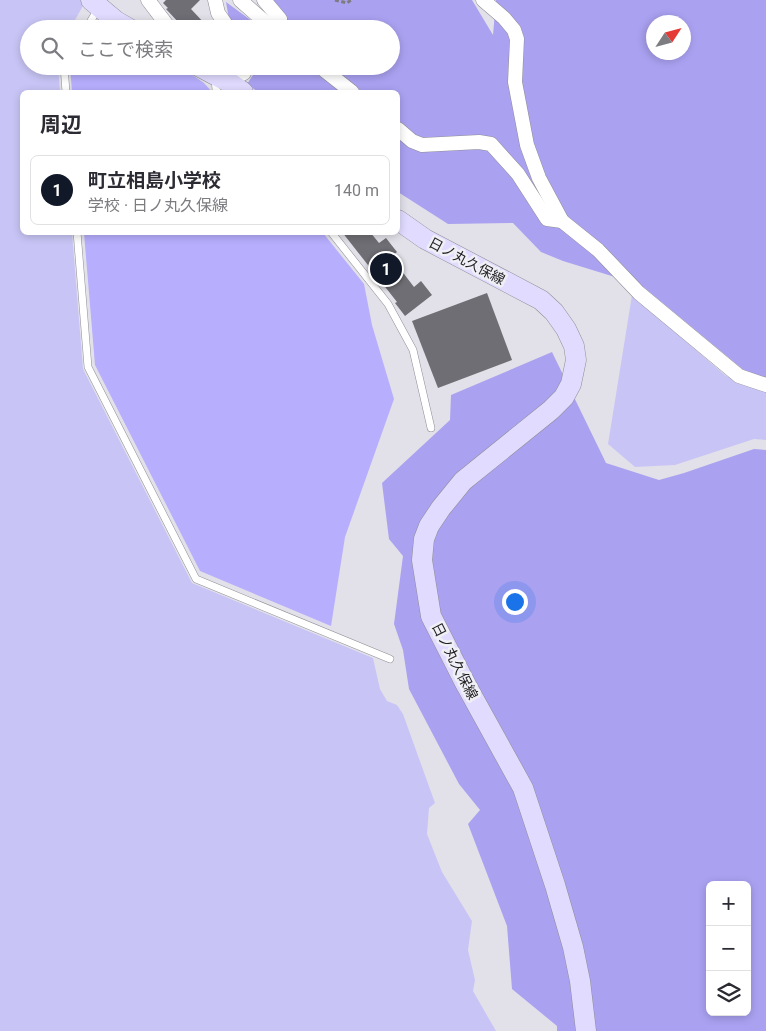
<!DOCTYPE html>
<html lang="ja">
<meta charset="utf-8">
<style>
body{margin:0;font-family:Roboto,"Noto Sans JP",sans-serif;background:#f7f7f7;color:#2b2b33}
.controls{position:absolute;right:15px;bottom:15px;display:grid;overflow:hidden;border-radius:8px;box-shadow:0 2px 8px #0003}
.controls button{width:45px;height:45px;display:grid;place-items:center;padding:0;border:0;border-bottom:1px solid #e1e1e2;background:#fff;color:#2b2b33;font:25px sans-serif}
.compass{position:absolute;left:646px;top:15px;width:45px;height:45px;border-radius:50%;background:#fff;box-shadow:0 2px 8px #0003;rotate:54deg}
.you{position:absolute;left:514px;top:601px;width:18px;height:18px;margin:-12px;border:4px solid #fff;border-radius:50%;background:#1a73e8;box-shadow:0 0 0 8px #1a73e833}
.badge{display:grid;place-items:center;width:32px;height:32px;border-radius:50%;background:#111827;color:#fff;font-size:16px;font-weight:700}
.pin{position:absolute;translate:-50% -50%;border:2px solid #fff;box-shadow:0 1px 5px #0006}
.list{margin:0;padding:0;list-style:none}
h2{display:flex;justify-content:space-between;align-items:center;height:65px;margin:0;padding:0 20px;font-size:21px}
h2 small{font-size:16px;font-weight:400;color:#7c7c81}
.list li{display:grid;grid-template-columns:32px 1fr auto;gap:15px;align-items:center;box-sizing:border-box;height:70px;margin:0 10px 10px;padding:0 10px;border:1px solid #e1e1e2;border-radius:8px}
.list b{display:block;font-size:19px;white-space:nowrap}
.list p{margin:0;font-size:16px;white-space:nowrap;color:#7c7c81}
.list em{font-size:16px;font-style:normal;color:#7c7c81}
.icon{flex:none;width:28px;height:28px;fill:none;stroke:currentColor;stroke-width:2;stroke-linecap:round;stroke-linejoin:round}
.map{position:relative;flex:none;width:766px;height:1031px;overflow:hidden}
.search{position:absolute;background:#fff;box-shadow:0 2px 8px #0003;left:20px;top:20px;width:380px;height:55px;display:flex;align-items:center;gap:12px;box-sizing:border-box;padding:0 18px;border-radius:28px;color:#7c7c81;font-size:19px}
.panel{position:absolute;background:#fff;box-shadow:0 2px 8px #0003;left:20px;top:90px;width:380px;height:145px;border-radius:8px}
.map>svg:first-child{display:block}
.green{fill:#b7aefd}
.forest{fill:#aaa1f1;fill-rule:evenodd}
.water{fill:#c8c5f6}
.building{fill:#6e6e74}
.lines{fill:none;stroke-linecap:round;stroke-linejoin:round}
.service-casing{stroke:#8f8e95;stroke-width:8}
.minor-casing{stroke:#8f8e95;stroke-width:15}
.secondary-casing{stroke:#8f8e95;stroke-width:21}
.path{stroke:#7d7c81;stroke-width:3;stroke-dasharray:4 2.5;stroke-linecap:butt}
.service{stroke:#fff;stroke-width:7}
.minor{stroke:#fff;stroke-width:14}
.secondary{stroke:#e1dcff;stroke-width:20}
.labels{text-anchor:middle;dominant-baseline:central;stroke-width:5;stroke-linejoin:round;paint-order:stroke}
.street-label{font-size:14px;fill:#1f1e21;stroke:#efeff6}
</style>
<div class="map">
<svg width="766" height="1031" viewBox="0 0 766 1031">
<rect width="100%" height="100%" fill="#e2e1e9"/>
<g class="green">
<polygon points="70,66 111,66 113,68 148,73 151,66 179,66 204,83 212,92 72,92"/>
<polygon points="84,233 323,233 364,284 372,325 394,399 345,537 331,626 200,571 95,365"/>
</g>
<g class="forest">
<path d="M271 0H472L493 35 496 0H766V378L746 372 641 285 563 261 541 252 513 223 448 224 398 192V92H258L247 84 255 72V66H391V29H287L286 19ZM654 22H684V52H654Z"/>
<polygon points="226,2 263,29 236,29 229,19"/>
<path d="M552 352 606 463 659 480 684 473 754 449 766 450V1031H557V1026L512 989 507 926 468 824 480 810 459 784 409 689 403 650 394 624 403 556 389 539 382 483 450 420 451 395ZM710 885H747V1012H710Z"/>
</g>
<g class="water">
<polygon points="0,0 81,0 84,4 70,29 29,29 29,66 58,66 60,92 22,92 22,232 72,233 83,369 192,583 373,658 380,689 387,701 397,705 403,714 435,803 429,808 427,834 442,872 472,921 468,950 475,980 473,991 496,1031 0,1031"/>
<polygon points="632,295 726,376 766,390 766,440 754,439 675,465 635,467 608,444"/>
</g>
<g class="building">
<polygon points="166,0 200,0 191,9 206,25 202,29 192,29 194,27 191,23 185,29 175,29 180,24 166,9 168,8 163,3"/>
<polygon points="342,232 370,232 379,243 386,238 397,252 391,257 414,287 421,281 432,295 405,316 395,303 397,302"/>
<polygon points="487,293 512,360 438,388 412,321"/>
</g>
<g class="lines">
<defs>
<g id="service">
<polyline points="86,29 99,7"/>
<polyline points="64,66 66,92"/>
<polyline points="215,78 216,90 218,92"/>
<polyline points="77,232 88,367 196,579 390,659"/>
<polyline points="331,232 388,304 413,350 431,428"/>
</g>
<g id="minor">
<polyline points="148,0 170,29"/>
<polyline points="215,0 218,13 229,29"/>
<polyline points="240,0 273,29"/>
<polyline points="264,0 280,19 278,29"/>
<polyline points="483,0 504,18 514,30 517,39 515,82 527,145 539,178 562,221 598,250 639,293 739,376 766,385"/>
<polyline points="221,66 238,76 244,73 247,66"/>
<polyline points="319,66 352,92"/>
<polyline points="398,129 412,141 422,145 479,142 491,144 518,174 547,219 562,221"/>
</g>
<g id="secondary">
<polyline points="91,0 116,21 130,29"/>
<polyline points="198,66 232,84 243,92"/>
<polyline points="398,220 425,239 541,300 554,312 566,329 574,346 576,360 571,384 564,397 551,410 463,481 441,508 429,526 424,539 422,560 431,616 465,683 523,788 555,885 573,947 580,981 586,1031"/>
</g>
</defs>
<use href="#service" class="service-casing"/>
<use href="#minor" class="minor-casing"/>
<use href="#secondary" class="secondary-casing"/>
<polyline class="path" points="335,0 347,3 351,0"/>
<use href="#service" class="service"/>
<use href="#minor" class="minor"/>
<use href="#secondary" class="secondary"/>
</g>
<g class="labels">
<g class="street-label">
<text transform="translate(467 261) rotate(28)">日ノ丸久保線</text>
<text transform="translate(455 661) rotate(63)">日ノ丸久保線</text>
</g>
</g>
</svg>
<div class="controls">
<button>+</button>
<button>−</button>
<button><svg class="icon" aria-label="layers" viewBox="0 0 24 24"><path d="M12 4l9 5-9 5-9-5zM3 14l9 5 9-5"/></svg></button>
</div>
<svg class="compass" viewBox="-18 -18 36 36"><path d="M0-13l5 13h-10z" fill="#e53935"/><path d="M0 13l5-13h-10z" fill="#7c7c81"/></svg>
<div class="you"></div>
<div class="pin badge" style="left:386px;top:269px">1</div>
<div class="search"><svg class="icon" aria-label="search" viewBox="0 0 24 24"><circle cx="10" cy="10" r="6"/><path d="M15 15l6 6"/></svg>ここで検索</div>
<section class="panel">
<h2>周辺<small></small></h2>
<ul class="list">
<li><span class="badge">1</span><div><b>町立相島小学校</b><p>学校 · 日ノ丸久保線</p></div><em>140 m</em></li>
</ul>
</section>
</div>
